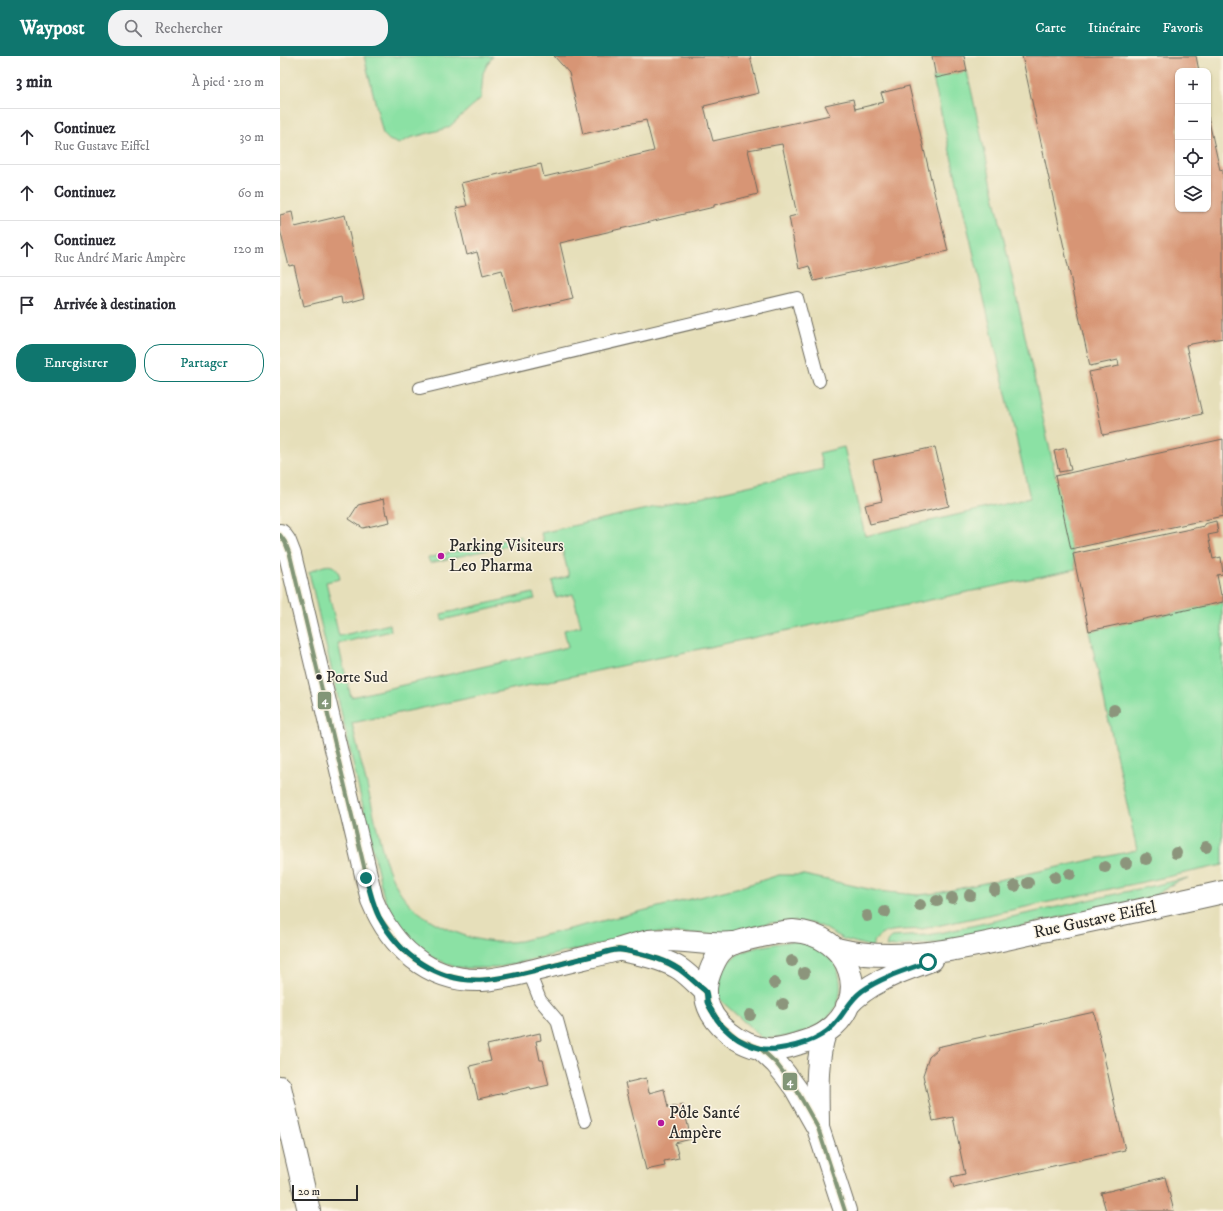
<!DOCTYPE html>
<html lang="fr">
<meta charset="utf-8">
<style>
body{margin:0;font-family:"IM FELL DW Pica",serif;background:#f2f2f3;color:#2b2b33}
.controls{position:absolute;right:12px;top:12px;display:grid;overflow:hidden;border-radius:8px;box-shadow:0 1px 3px #0004}
.controls button{width:36px;height:36px;display:grid;place-items:center;padding:0;border:0;border-bottom:1px solid #e1e1e2;background:#fff;color:#2b2b33;font:20px sans-serif}
.scale{position:absolute;left:12px;bottom:10px;width:66px;box-sizing:border-box;padding-left:4px;border:2px solid #2b2b2b;border-top:0;font-size:11px;line-height:14px;white-space:nowrap;color:#2b2b2b;-webkit-text-stroke:3px #fcf5e5;paint-order:stroke}
.stop{position:absolute;width:12px;height:12px;margin:-9px;border:3px solid #0f766e;border-radius:50%;background:#fff}
.stop.end{background:#0f766e;border-color:#fff;box-shadow:0 1px 4px #0008}
.list{margin:0;padding:0;list-style:none}
h2{display:flex;justify-content:space-between;align-items:center;height:52px;margin:0;padding:0 16px;font-size:17px}
h2 small{font-size:13px;font-weight:400;color:#7c7c81}
.list li{display:grid;grid-template-columns:26px 1fr auto;gap:12px;align-items:center;box-sizing:border-box;height:56px;padding:0 16px;border-top:1px solid #e1e1e2}
.list b{display:block;font-size:15px;white-space:nowrap}
.list p{margin:0;font-size:13px;white-space:nowrap;color:#7c7c81}
.list em{font-size:13px;font-style:normal;color:#7c7c81}
.actions{display:flex;gap:8px;padding:12px 16px}
.actions a{flex:1;padding:9px 0;border:1px solid #0f766e;border-radius:16px;text-align:center;font-size:14px;color:#0f766e}
.actions .main{background:#0f766e;color:#fff}
.icon{flex:none;width:22px;height:22px;fill:none;stroke:currentColor;stroke-width:2;stroke-linecap:round;stroke-linejoin:round}
.map{position:relative;flex:none;width:943px;height:1155px;overflow:hidden}
header{display:flex;align-items:center;gap:24px;box-sizing:border-box;height:56px;padding:0 20px;background:#0f766e;color:#fff}
header strong{font-size:19px}
nav{display:flex;gap:22px;margin-inline-start:auto;font-size:14px}
.search{width:280px;height:36px;background:#f2f2f3;display:flex;align-items:center;gap:10px;box-sizing:border-box;padding:0 14px;border-radius:16px;color:#7c7c81;font-size:15px}
main{display:flex}
aside{flex:1;background:#fff}
.map>svg:first-child{display:block}
.green{fill:#8be1a4;stroke:#5b8668}
.building{fill:#d79575}
.lines{fill:none;stroke-linecap:round;stroke-linejoin:round}
.service-casing{stroke:#6c6a5d;stroke-width:14}
.minor-casing{stroke:#6c6a5d;stroke-width:24}
.primary-casing{stroke:#6c6a5d;stroke-width:24}
.service{stroke:#fff;stroke-width:12}
.minor{stroke:#fff;stroke-width:22}
.primary{stroke:#fff;stroke-width:22}
.bus-1-casing{stroke:#fcf5e5;stroke-width:7}
.bus-1{stroke:#829677;stroke-width:4}
.tree{fill:#8c957c}
.route{stroke:#0f766e;stroke-width:5}
.poi-dot{fill:#b5179e;stroke:#fcf5e5;stroke-width:1.5}
.bus-dot{fill:#2b2b2b;stroke:#fcf5e5;stroke-width:1.5}
.labels{text-anchor:middle;dominant-baseline:central;stroke-width:3;stroke-linejoin:round;paint-order:stroke}
.bus-label{font-size:16px;fill:#2b2b2b;stroke:#fcf5e5;text-anchor:start}
.poi-label{font-size:17px;fill:#2b2b2b;stroke:#fcf5e5;text-anchor:start}
.street-label{font-size:17px;fill:#2b2b2b;stroke:#fcf5e5}
.line-badge{stroke:#fcf5e5;stroke-width:1.5}
.badge-label{font-size:11px;text-anchor:middle;font-weight:bold;fill:#fff}
</style>
<header>
<strong>Waypost</strong>
<div class="search"><svg class="icon" aria-label="search" viewBox="0 0 24 24"><circle cx="10" cy="10" r="6"/><path d="M15 15l6 6"/></svg>Rechercher</div>
<nav><a>Carte</a><a>Itinéraire</a><a>Favoris</a></nav>
</header>
<main>
<aside>
<h2>3 min<small>À pied · 210 m</small></h2>
<ul class="list">
<li><svg class="icon" aria-label="ahead" viewBox="0 0 24 24"><path d="M12 20V5M6 11l6-6 6 6"/></svg><div><b>Continuez</b><p>Rue Gustave Eiffel</p></div><em>30 m</em></li>
<li><svg class="icon" aria-label="ahead" viewBox="0 0 24 24"><path d="M12 20V5M6 11l6-6 6 6"/></svg><div><b>Continuez</b></div><em>60 m</em></li>
<li><svg class="icon" aria-label="ahead" viewBox="0 0 24 24"><path d="M12 20V5M6 11l6-6 6 6"/></svg><div><b>Continuez</b><p>Rue André Marie Ampère</p></div><em>120 m</em></li>
<li><svg class="icon" aria-label="arrive" viewBox="0 0 24 24"><path d="M6 21V4h12l-3 4 3 4H6"/></svg><div><b>Arrivée à destination</b></div></li>
</ul>
<div class="actions"><a class="main">Enregistrer</a><a>Partager</a></div>
</aside>
<div class="map">
<svg width="943" height="1155" viewBox="0 0 943 1155">
<rect width="100%" height="100%" fill="#fcf5e5"/>
<filter id="ink" filterUnits="userSpaceOnUse"><feTurbulence type="fractalNoise" baseFrequency=".025" numOctaves="2"/><feDisplacementMap in="SourceGraphic" scale="8" xChannelSelector="R" yChannelSelector="G"/><feConvolveMatrix kernelMatrix="1 2 1 2 8 2 1 2 1" color-interpolation-filters="sRGB"/></filter>
<filter id="wash" filterUnits="userSpaceOnUse"><feTurbulence type="fractalNoise" baseFrequency=".012" numOctaves="4" result="noise"/><feDisplacementMap in="SourceGraphic" scale="16" xChannelSelector="R" yChannelSelector="G"/><feGaussianBlur stdDeviation="0.9" result="paint"/><feColorMatrix in="noise" values="0 0 0 0 0 0 0 0 0 0 0 0 0 0 0 0 0 1.4 0 .05"/><feComposite in="paint" operator="in"/></filter>
<g filter="url(#wash)">
<rect width="100%" height="100%" fill="#e6dfba"/>
<g class="green">
<polygon points="84,0 213,0 208,7 203,17 201,42 169,71 164,73 130,82 119,88 109,84 103,78"/>
<path d="M687 15 796 513 72 667C77 693 85 720 91 746 106 808 108 850 175 876 197 885 217 888 240 885L464 830 499 819H524L598 835 638 839 658 837 857 794 809 575 942 546 943 809 642 873C625 875 598 870 592 891L563 883 543 871 535 868 514 865 490 867 447 878 369 877 216 912H185L172 910 161 905 148 899 136 890 126 880 111 859 103 838 29 516C43 510 56 502 60 523L46 526 59 580 110 568 111 575 58 588 71 641 288 591 284 574 301 570 293 538 276 542 272 525 289 520 281 489 265 493 261 477 543 413 539 397 564 391 585 480 750 442 653 22Z"/>
<polygon points="241,480 242,486 150,507 148,502"/>
<polygon points="253,537 255,543 162,564 161,558"/>
<polygon points="908,822 897,826 872,841 668,886 606,891 608,884 611,881 648,879 669,875"/>
<path d="M516 884C522 885 530 886 534 889 539 892 554 905 556 910 563 925 562 947 550 959 534 977 506 983 482 982L437 941C437 890 478 892 516 884Z"/>
</g>
<g id="blocks">
<g class="building">
<polygon points="274,0 470,0 479,37 424,50 433,85 550,59 545,49 573,43 575,53 604,46 601,37 629,30 668,195 534,225 529,210 519,213 509,161 517,159 502,88 468,94 478,138 434,149 434,151 280,187 293,243 233,257 222,214 203,219 197,196 187,199 176,152 187,150 181,127 261,108 264,121 374,95 366,64 303,78 289,17"/>
<polygon points="652,0 684,0 687,15 656,22"/>
<polygon points="742,0 916,0 919,15 898,15 898,153 928,153 928,61 940,114 943,113 943,282 906,289 922,358 823,379 809,316 839,310 838,304 810,310"/>
<polygon points="12,156 15,171 65,159 84,242 62,248 61,241 24,250 14,209 9,210 0,174 0,159"/>
<polygon points="943,383 943,460 791,493 775,420"/>
<polygon points="655,391 669,450 590,468 585,449 602,445 593,404"/>
<polygon points="786,392 791,414 779,416 774,395"/>
<polygon points="103,443 106,459 108,458 110,466 83,472 69,463 78,449"/>
<polygon points="936,465 938,477 928,479 933,503 941,501 943,518 937,519 941,539 943,538 943,546 809,575 793,498 924,470 924,468"/>
<polygon points="814,956 845,1094 674,1132 671,1121 685,1118 673,1061 653,1065 643,1019 649,1001 658,993 657,991"/>
<polygon points="260,977 261,984 256,985 260,1004 263,1004 269,1029 251,1033 250,1031 198,1043 190,1010 211,1005 207,989"/>
<polygon points="366,1022 369,1037 384,1033 388,1052 403,1048 411,1083 395,1087 399,1102 384,1105 385,1110 366,1114 345,1027"/>
<polygon points="885,1121 894,1155 826,1155 821,1137"/>
</g>
</g>
</g>
<g filter="url(#ink)">
<use href="#blocks" fill-opacity="0" stroke="#6c6a5d" stroke-width="1"/>
<g class="lines">
<defs>
<g id="service">
<polyline points="140,332 517,242 539,325"/>
<polyline points="249,916 260,944 277,964 305,1065"/>
</g>
<g id="minor">
<path d="M0 479 5 486 10 499 92 844C111 890 148 926 202 924 224 923 245 916 267 911 290 905 314 900 337 894 348 891 358 887 369 885 398 881 426 890 454 887"/>
<path d="M513 875C570 878 595 943 545 977 536 983 526 985 517 988 507 991 497 994 487 993 461 991 430 968 426 941 425 931 428 920 432 911 435 904 439 896 445 892 455 884 499 876 513 875Z"/>
<path d="M556 893C624 910 703 888 771 873 828 861 886 849 943 836"/>
<path d="M342 894C362 899 383 902 400 913 410 920 418 929 426 936"/>
<path d="M567 950C589 925 622 915 652 904"/>
<polyline points="480,992 496,1007 505,1018 516,1033 538,1072 565,1155"/>
<path d="M538 1070C538 1040 535 1007 545 977"/>
</g>
<polyline id="primary" points="0,1031 29,1155"/>
</defs>
<use href="#service" class="service-casing"/>
<use href="#minor" class="minor-casing"/>
<use href="#primary" class="primary-casing"/>
<use href="#service" class="service"/>
<use href="#minor" class="minor"/>
<use href="#primary" class="primary"/>
<defs>
<polyline id="bus-1" points="0,479 5,486 10,499 92,844 99,861 122,893 134,903 149,912 165,919 181,923 201,924 223,922 338,893 379,903 400,913 426,936 428,947 431,954 441,968 457,982 480,992 496,1007 516,1033 538,1072 565,1155"/>
</defs>
<use href="#bus-1" class="bus-1-casing"/>
<use href="#bus-1" class="bus-1"/>
</g>
<g class="tree">
<circle cx="834" cy="654" r="6"/>
<circle cx="926" cy="791" r="6"/>
<circle cx="896" cy="797" r="6"/>
<circle cx="866" cy="803" r="6"/>
<circle cx="846" cy="807" r="6"/>
<circle cx="825" cy="811" r="6"/>
<circle cx="790" cy="818" r="6"/>
<circle cx="775" cy="821" r="6"/>
<circle cx="748" cy="827" r="6"/>
<circle cx="735" cy="830" r="6"/>
<circle cx="715" cy="834" r="6"/>
<circle cx="690" cy="839" r="6"/>
<circle cx="672" cy="842" r="6"/>
<circle cx="657" cy="845" r="6"/>
<circle cx="640" cy="849" r="6"/>
<circle cx="605" cy="856" r="6"/>
<circle cx="587" cy="860" r="6"/>
<circle cx="512" cy="905" r="6"/>
<circle cx="524" cy="917" r="6"/>
<circle cx="494" cy="927" r="6"/>
<circle cx="503" cy="948" r="6"/>
<circle cx="470" cy="959" r="6"/>
</g>
</g>
<g class="lines" filter="url(#ink)">
<path class="route" d="M86 822C90 835 93 849 99 861 119 899 159 927 203 924 228 922 253 915 277 909 292 905 306 901 321 898 326 896 332 894 338 894 345 893 370 900 378 903 394 908 406 918 418 929 420 931 424 933 426 936 427 938 427 943 427 946 428 949 430 952 432 955 443 978 471 996 497 993 519 990 545 982 558 964 567 953 570 944 582 935 602 921 626 914 648 906"/>
</g>
<g class="poi-dot">
<circle cx="161" cy="500" r="4"/>
<circle cx="381" cy="1067" r="4"/>
</g>
<circle class="bus-dot" cx="39" cy="621" r="3.5"/>
<g class="labels">
<g class="bus-label">
<text x="46" y="621">Porte Sud</text>
</g>
<g class="poi-label">
<text x="169" y="490">Parking Visiteurs<tspan x="169" dy="20">Leo Pharma</tspan></text>
<text x="389" y="1057">Pôle Santé<tspan x="389" dy="20">Ampère</tspan></text>
</g>
<g class="street-label">
<text transform="translate(815 864) rotate(-12)">Rue Gustave Eiffel</text>
</g>
</g>
<g class="line-badge">
<rect x="37" y="635" width="15" height="19" rx="4" fill="#829677"/>
<rect x="502" y="1016" width="16" height="19" rx="4" fill="#829677"/>
</g>
<g class="badge-label">
<text x="45" y="648">4</text>
<text x="510" y="1029">4</text>
</g>
</svg>
<div class="controls">
<button>+</button>
<button>−</button>
<button><svg class="icon" aria-label="locate" viewBox="0 0 24 24"><circle cx="12" cy="12" r="6"/><path d="M12 2v4M12 18v4M2 12h4M18 12h4"/></svg></button>
<button><svg class="icon" aria-label="layers" viewBox="0 0 24 24"><path d="M12 4l9 5-9 5-9-5zM3 14l9 5 9-5"/></svg></button>
</div>
<div class="scale">20 m</div>
<div class="stop" style="left:648px;top:906px"></div>
<div class="stop end" style="left:86px;top:822px"></div>
</div>
</main>
